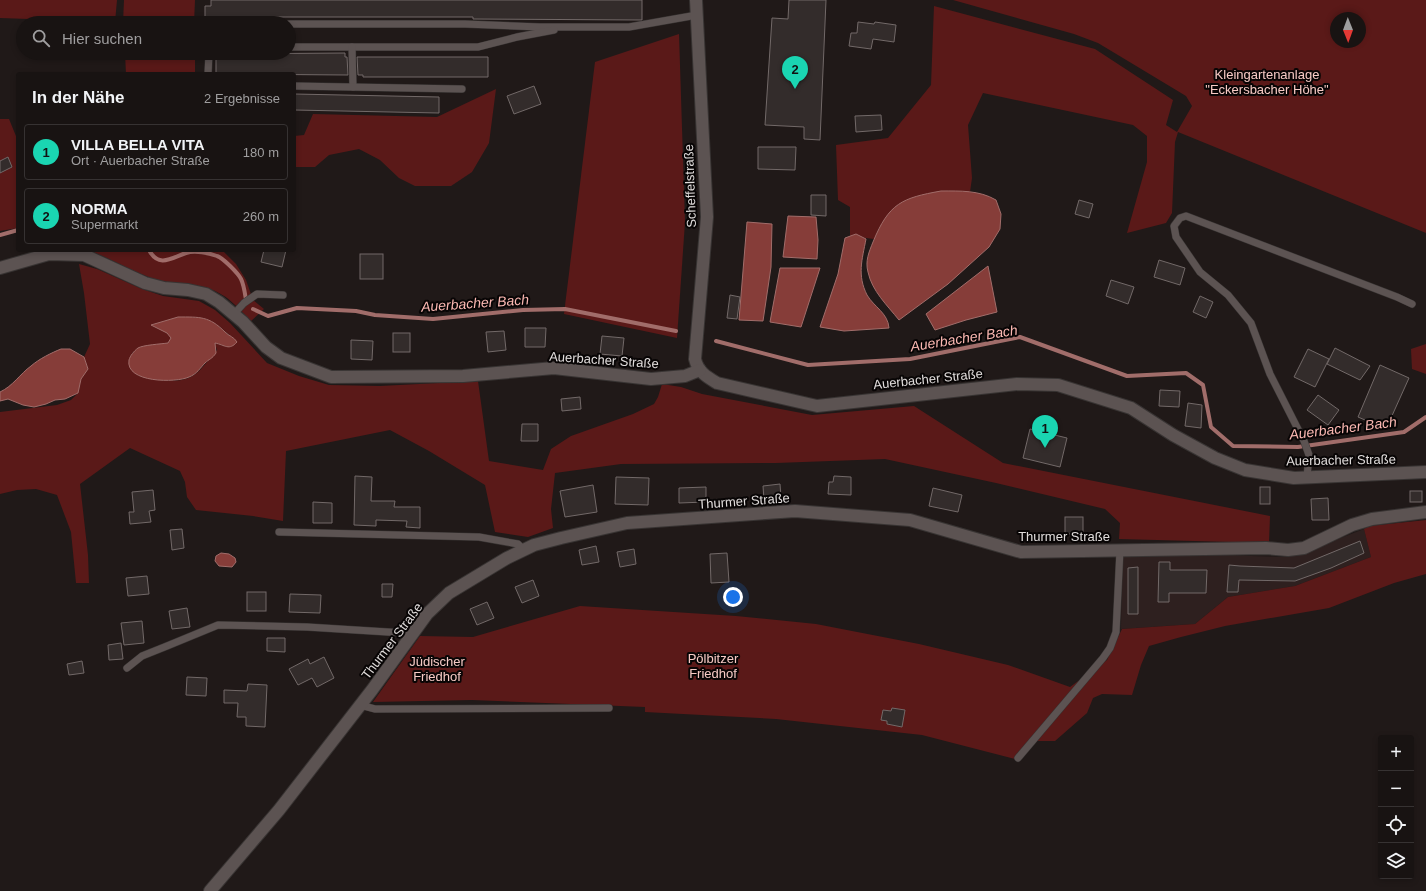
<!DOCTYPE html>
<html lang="de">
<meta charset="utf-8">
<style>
body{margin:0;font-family:Helvetica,sans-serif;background:#252020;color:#f1f3f6}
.controls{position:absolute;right:12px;bottom:12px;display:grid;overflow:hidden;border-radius:4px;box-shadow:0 2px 6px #0003}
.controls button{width:36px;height:36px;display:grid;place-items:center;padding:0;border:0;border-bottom:1px solid #363232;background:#181312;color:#f1f3f6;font:20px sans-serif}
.compass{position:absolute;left:1330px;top:12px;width:36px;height:36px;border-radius:50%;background:#181312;box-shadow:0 2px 6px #0003;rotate:179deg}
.you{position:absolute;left:733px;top:597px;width:14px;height:14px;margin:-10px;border:3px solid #fff;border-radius:50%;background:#1a73e8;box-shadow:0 0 0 6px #1a73e833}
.badge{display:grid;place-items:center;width:26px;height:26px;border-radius:50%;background:#1ad5b2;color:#111;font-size:13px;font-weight:700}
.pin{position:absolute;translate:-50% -33px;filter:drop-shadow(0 1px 2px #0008)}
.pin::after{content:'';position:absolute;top:21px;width:14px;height:12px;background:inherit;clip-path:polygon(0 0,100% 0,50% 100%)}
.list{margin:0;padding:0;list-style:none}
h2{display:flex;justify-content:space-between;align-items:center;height:52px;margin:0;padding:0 16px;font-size:17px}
h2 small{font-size:13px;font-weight:400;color:#9f9e9f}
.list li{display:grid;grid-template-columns:26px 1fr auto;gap:12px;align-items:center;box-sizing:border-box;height:56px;margin:0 8px 8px;padding:0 8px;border:1px solid #363232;border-radius:4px}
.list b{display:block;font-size:15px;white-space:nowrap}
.list p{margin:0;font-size:13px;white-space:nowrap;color:#9f9e9f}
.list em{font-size:13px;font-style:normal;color:#9f9e9f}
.icon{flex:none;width:22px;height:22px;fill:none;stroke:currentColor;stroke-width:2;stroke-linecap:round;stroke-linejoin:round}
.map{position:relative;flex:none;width:1426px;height:891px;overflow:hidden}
.search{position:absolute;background:#181312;box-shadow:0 2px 6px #0003;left:16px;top:16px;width:280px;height:44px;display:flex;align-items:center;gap:10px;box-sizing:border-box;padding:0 14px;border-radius:22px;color:#9f9e9f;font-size:15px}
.panel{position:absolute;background:#181312;box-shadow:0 2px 6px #0003;left:16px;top:72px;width:280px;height:180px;border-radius:4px}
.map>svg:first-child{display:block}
.built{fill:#2e201f}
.green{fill:#5a1918;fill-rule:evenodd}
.water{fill:#863d39;stroke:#a16d6a}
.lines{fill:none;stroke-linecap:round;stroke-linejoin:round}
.stream{stroke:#a16d6a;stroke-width:4}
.building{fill:#332c2b;stroke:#726968}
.lane-casing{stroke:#383433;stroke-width:8}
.street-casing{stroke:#383433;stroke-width:14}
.secondary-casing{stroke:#383433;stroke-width:14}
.lane{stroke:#5c5352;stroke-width:7}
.street{stroke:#5c5352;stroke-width:12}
.secondary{stroke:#5c5352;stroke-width:12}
.labels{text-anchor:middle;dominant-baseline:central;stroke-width:4;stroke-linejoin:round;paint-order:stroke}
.park-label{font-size:13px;fill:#f7cac5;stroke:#080505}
.street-label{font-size:13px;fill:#e0dcdb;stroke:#080505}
.water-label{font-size:14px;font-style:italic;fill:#fbb8b2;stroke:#080505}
</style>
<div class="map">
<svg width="1426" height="891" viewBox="0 0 1426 891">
<rect width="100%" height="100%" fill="#201918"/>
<polygon class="built" points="1364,529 1371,557 1295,586 1228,597 1195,624 1121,629 1122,555 1185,556 1222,555 1282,557 1297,555"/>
<g class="green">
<polygon points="0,0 117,0 115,22 0,18"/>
<polygon points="124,0 195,0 194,23 123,23"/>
<path d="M953 0H1426V233L1178 132 1175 142 1172 213 1166 223 1127 233 1147 162V136L1133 125 983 93 968 125 972 178 970 192 941 191 879 228 874 239 850 236V207L838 200 836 145 888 138 931 85 934 6 1095 49 1173 100 1166 125 1177 132 1192 106 1186 96 1098 43 1074 34ZM1336 18H1360V42H1336Z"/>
<polygon points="679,34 685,222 677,338 564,314 595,62"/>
<polygon points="125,53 195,53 195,74 126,74"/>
<polygon points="496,89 489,143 472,172 451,186 415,186 399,178 380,160 359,149 329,155 315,167 294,167 294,136 304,135 313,114 437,117"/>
<polygon points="0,119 9,119 18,141 18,228 0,231"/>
<path d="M87 250H222L236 264 246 280 253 300 264 309 251 321C227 296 220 288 184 284 175 282 163 283 154 279 131 271 110 258 87 250Z"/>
<path d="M79 264 97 269 142 289 163 296 199 301 215 310 230 323 267 363 299 376 329 385 380 386 478 381 489 461 543 470 551 449 571 436 633 414 654 404 658 397 662 384 681 387 702 394 812 415 914 406 1003 463 1270 516 1269 543 1119 539 1120 523 1105 509 996 483 885 459 776 463 621 464 555 473 551 509 553 528 528 537 495 532 485 485 429 451 390 430 286 451 283 521 253 516 196 510 187 497 185 482 180 471 130 448 80 484 88 555 89 583H76L71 532 57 495 36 489 17 490 0 494V412L57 405 71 400 78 393 81 379 88 369 84 357 90 344 84 293ZM178 317C197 317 205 316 220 327 224 330 226 333 230 335L227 347 215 343 217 350C209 358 203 369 194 375 179 385 156 380 139 376L129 363 130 358 133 352 168 343 171 338 167 333 151 325Z"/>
<polygon points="1426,344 1426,374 1412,369 1411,349"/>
<polygon points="1426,520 1426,574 1394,583 1329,608 1225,626 1181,637 1149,646 1141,665 1132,695 1102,694 1093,698 1087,713 1055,741 1029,741 1015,759 922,735 776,719 645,712 645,707 472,700 373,702 420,636 473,637 580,606 736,616 816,624 919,644 1008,665 1070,687 1107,660 1122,629 1195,624 1228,597 1295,586 1371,557 1364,529 1369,526"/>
</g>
<g class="water">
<path d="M941 191C960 191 979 190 996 200L1001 214 1000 229 989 247 948 284 899 320C887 305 872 291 868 272 865 261 869 252 873 242 889 203 902 198 941 191Z"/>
<polygon points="788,216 816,217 818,240 817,259 783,257"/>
<polygon points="747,222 772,224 771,267 763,321 739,320"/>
<path d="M856 234 866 239C862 260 857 275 867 295 874 307 888 313 889 328L844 331 820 327 838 274 845 238Z"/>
<polygon points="988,266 997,312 966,320 935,330 926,314"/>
<polygon points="780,268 820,268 801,327 770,322"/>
<path d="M178 317C200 317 209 316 225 332 229 336 234 337 237 342 229 351 225 345 215 343L216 353C212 359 209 359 205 363 200 368 197 374 189 377 176 383 125 383 129 360 130 356 134 351 138 348 143 345 161 344 168 343L171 338 167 333 151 325Z"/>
<path d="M61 349H70L84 357 88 369 81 379 78 393 65 399 55 400 46 404 34 407 23 405 8 399 0 401V392C13 386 20 374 31 366 39 359 51 353 61 349Z"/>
<polygon points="221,553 229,554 235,558 236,562 232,567 219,566 215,561 216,556"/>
</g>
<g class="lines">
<g class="stream">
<polyline points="0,235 18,230"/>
<path d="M149 250C159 269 173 257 186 253 195 250 209 253 217 256 223 258 238 273 241 279 244 285 245 294 246 300"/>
<polyline points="253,309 268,316 297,308 356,311 375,315 433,319 523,310 565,309 676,331"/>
<polyline points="716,341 808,365 910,359 1020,337 1127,376 1186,373 1203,385 1211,427 1233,446 1298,447 1404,432 1426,417"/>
</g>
</g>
<g class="building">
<polygon points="211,0 642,0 642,20 473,19 473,17 205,17 205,6 211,6"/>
<polygon points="789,0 826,0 820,140 804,139 804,127 765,125 772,18 788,19"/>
<polygon points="858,22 874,24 875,22 896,25 894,42 873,39 871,49 849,46 851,33 857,33"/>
<polygon points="345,53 345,57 347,57 348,75 216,74 216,54"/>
<polygon points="357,57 488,57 488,77 363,77 363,75 358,75"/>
<polygon points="534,86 541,104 514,114 507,96"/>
<polygon points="294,94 439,97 439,113 294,110"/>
<polygon points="881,115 882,130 856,132 855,116"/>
<polygon points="758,147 796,147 795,170 758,169"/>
<polygon points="8,157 12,167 0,173 0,161"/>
<polygon points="811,195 826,195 826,216 811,215"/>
<polygon points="1079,200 1093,204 1089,218 1075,214"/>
<polygon points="264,250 286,250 282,267 261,262"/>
<rect x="360" y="254" width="23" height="25"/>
<polygon points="1159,260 1185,268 1180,285 1154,277"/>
<polygon points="1111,280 1134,287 1128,304 1106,296"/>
<polygon points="730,295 740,297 737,319 727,318"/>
<polygon points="1200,296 1213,302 1206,318 1193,312"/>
<polygon points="525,328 546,328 545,347 525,347"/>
<polygon points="504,331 506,350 488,352 486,332"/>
<rect x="393" y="333" width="17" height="19"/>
<polygon points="602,336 624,338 622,356 600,354"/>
<polygon points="351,340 373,341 372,360 351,359"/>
<polygon points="1335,348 1370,366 1360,380 1327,364"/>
<polygon points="1308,349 1329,359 1315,387 1294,377"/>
<polygon points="1380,365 1409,378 1386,429 1358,417"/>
<polygon points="1160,390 1180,391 1179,407 1159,406"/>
<polygon points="1318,395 1339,410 1328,425 1307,410"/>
<polygon points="580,397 581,409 562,411 561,399"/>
<polygon points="1188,403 1202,405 1201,428 1185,426"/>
<polygon points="522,424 538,424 538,441 521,441"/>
<polygon points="1030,429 1067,438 1060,467 1023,458"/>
<polygon points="355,476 372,477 371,501 395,501 394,507 420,507 420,528 406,527 407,521 376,520 376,526 354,525"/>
<polygon points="834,476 851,477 851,495 828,494 829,482 833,482"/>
<polygon points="616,477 649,478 648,505 615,504"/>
<polygon points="780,484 781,498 764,500 763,486"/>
<polygon points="593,485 597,512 565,517 560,491"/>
<polygon points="706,487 706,502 679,503 679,488"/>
<rect x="1260" y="487" width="10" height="17"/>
<polygon points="933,488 962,495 958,512 929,506"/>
<polygon points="153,490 155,510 149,511 151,522 130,524 129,512 134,512 132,492"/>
<rect x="1410" y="491" width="12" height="11"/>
<polygon points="1328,498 1329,520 1312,520 1311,499"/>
<polygon points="313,502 332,503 332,523 313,523"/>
<rect x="1065" y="517" width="18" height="17"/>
<polygon points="182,529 184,548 172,550 170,530"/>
<polygon points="1360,541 1364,553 1331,568 1295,581 1239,580 1238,592 1227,592 1229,565 1240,566 1294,568"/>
<polygon points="596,546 599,562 582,565 579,550"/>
<polygon points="634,549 636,564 620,567 617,552"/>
<polygon points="727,553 729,582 711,583 710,554"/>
<polygon points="1159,562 1170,562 1170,570 1207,570 1206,593 1169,593 1169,602 1158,602"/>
<polygon points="1138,567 1138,614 1128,614 1128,568"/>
<polygon points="147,576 149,594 128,596 126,578"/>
<polygon points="533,580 539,596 522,603 515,587"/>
<polygon points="382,584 393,584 392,597 382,597"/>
<rect x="247" y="592" width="19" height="19"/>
<polygon points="290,594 321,595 320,613 289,612"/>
<polygon points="487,602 494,618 477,625 470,609"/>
<polygon points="187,608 190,627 172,629 169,611"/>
<polygon points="142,621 144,643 124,645 121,623"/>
<polygon points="267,638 285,638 285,652 267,651"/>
<polygon points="121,643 123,659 109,660 108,645"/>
<polygon points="324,657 334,678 317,687 312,678 298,685 289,669 308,659 310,664"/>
<polygon points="82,661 84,673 69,675 67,664"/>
<polygon points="187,677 207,678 206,696 186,695"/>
<polygon points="248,684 267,685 265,727 246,726 246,717 237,717 238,703 224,703 224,690 247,691"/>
<polygon points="892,708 905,710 902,727 887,724 887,721 881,720 883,710 891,711"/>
</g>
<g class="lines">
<defs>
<g id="lane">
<polyline points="289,24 465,24 540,27 629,27 697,15"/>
<polyline points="289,47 478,47 517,37 554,30"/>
<polyline points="352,47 353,87"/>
<polyline points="208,74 209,53"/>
<polyline points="294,86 462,89"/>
<polyline points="234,314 244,303 257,294 283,295"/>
<polyline points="1307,477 1309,455 1304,441 1270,374 1251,323 1228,295 1200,272 1176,237 1174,226 1180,218 1186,216 1397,297 1412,304"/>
<polyline points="279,532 479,537 518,544 524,550"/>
<polyline points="127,668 142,656 167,646 218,625 307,627 404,633 412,636"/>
<polyline points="360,705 375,709 609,708"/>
<polyline points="1018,758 1103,658 1110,648 1116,632 1120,550"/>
</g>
<g id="street">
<path d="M696 0 707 217 695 359C698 372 707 377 717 383L817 406 1017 384 1058 385 1131 408 1173 435 1215 458 1245 470 1294 478 1426 472"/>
<polyline points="0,268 49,254 84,255 145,283 164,288 188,290 206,294 219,302 243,322 266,347 281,358 331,377 463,376 554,368 651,379 685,376 700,370"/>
</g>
<polyline id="secondary" points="210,891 279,810 372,690 427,614 449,593 507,558 534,545 561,538 627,523 795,511 910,520 1021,552 1266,548 1288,550 1304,548 1352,525 1372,519 1426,512"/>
</defs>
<use href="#lane" class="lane-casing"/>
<use href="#street" class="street-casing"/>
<use href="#secondary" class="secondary-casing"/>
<use href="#lane" class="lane"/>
<use href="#street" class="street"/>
<use href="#secondary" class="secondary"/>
</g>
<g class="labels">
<g class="park-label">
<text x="1267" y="74">Kleingartenanlage<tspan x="1267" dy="15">"Eckersbacher Höhe"</tspan></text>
<text x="713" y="658">Pölbitzer<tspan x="713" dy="15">Friedhof</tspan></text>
<text x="437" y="661">Jüdischer<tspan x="437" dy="15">Friedhof</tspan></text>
</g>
<g class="street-label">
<text transform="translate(690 186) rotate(-92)">Scheffelstraße</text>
<text transform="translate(604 360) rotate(4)">Auerbacher Straße</text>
<text transform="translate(928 379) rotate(-6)">Auerbacher Straße</text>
<text transform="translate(1341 460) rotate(-1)">Auerbacher Straße</text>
<text transform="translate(744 501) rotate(-4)">Thurmer Straße</text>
<text x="1064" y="536">Thurmer Straße</text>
<text transform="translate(392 641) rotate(-53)">Thurmer Straße</text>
</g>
<g class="water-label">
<text transform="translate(475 303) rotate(-4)">Auerbacher Bach</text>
<text transform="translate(964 338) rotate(-9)">Auerbacher Bach</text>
<text transform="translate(1343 428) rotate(-7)">Auerbacher Bach</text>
</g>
</g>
</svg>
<div class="controls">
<button>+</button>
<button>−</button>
<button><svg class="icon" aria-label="locate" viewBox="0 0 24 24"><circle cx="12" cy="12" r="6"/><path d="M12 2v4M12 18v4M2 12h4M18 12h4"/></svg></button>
<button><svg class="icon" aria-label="layers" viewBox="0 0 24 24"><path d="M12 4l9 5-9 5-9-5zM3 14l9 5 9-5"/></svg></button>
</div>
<svg class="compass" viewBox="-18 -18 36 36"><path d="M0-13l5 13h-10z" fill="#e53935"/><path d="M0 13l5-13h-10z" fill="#9f9e9f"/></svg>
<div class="you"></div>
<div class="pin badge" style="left:1045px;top:448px">1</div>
<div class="pin badge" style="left:795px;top:89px">2</div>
<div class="search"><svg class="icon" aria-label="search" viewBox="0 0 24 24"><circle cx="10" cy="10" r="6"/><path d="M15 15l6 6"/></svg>Hier suchen</div>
<section class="panel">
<h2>In der Nähe<small>2 Ergebnisse</small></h2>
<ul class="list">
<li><span class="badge">1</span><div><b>VILLA BELLA VITA</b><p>Ort · Auerbacher Straße</p></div><em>180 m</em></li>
<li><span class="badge">2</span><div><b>NORMA</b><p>Supermarkt</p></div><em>260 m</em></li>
</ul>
</section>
</div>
